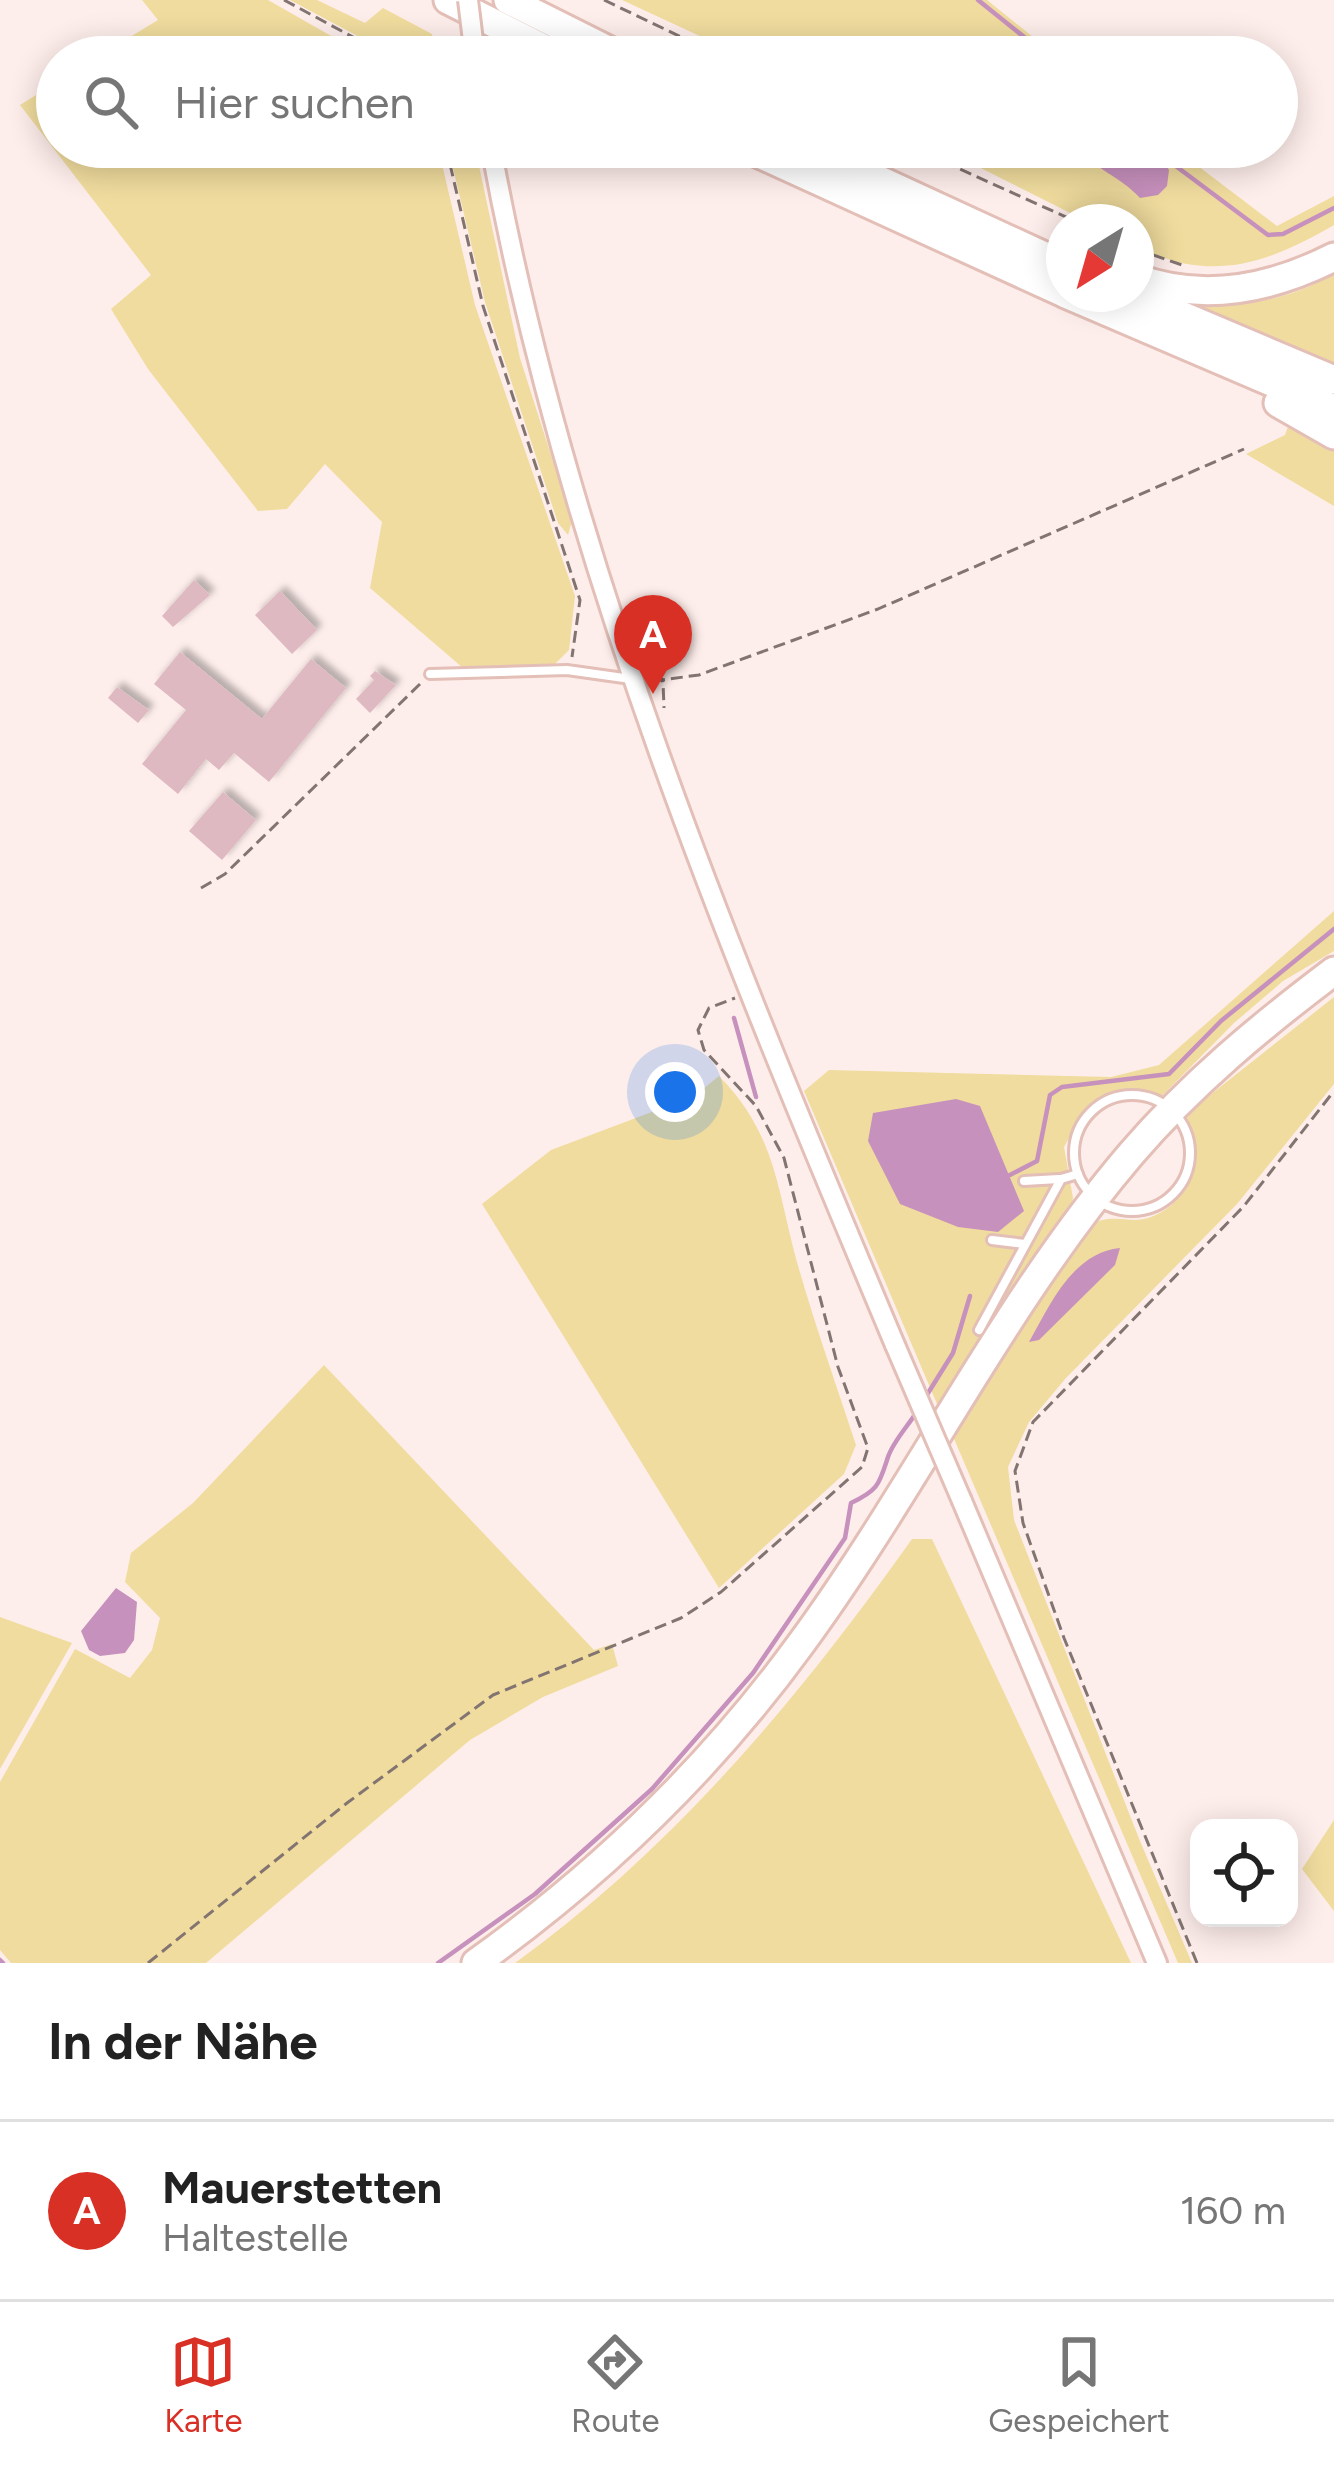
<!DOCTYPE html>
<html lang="de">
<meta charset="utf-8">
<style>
body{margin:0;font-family:Figtree,sans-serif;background:#f2f2f2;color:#222}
.controls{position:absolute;right:36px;bottom:36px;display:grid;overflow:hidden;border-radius:24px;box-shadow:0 6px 30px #0003}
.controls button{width:108px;height:108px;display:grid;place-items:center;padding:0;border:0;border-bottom:3px solid #e0e0e0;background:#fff;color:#222;font:60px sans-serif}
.compass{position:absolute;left:1046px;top:204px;width:108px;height:108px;border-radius:50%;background:#fff;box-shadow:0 6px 30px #0003;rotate:217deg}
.you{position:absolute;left:675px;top:1092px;width:42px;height:42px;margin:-30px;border:9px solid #fff;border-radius:50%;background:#1a73e8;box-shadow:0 0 0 18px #1a73e833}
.badge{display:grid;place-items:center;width:78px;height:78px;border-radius:50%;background:#d93025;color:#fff;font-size:39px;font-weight:700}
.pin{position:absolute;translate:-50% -99px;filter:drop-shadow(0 3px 6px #0008)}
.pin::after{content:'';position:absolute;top:63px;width:42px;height:36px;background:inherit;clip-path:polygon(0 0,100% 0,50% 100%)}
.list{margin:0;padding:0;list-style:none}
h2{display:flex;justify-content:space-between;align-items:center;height:156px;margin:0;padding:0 48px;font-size:51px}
h2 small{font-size:39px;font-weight:400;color:#767676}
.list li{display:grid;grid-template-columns:78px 1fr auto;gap:36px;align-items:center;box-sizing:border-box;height:180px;padding:0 48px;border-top:3px solid #e0e0e0}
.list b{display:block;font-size:45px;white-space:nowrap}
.list p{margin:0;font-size:39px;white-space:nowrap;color:#767676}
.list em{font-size:39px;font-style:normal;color:#767676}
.icon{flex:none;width:66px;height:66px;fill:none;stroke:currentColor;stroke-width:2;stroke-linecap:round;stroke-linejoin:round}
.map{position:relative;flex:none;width:1334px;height:1963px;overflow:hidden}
.search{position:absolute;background:#fff;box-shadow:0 6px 30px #0003;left:36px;right:36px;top:36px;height:132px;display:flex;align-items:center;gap:30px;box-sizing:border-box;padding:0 42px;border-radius:66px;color:#767676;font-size:45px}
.sheet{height:336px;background:#fff}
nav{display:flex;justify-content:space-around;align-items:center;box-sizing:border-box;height:168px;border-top:3px solid #e0e0e0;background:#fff;font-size:33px;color:#767676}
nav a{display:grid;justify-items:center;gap:6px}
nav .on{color:#d93025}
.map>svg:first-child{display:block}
.green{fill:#f0dc9e}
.water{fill:#c791bd}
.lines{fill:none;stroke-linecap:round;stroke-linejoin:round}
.stream{stroke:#c791bd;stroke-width:4.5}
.building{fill:#deb9c2;filter:url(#shadow)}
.service-casing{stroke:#e3bfb7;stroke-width:14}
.tertiary-casing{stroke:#e3bfb7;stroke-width:24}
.trunk-casing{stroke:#e3bfb7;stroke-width:33}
.motorway-casing{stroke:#e3bfb7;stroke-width:33}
.path{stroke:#827471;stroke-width:3;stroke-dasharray:12 6;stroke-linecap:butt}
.service{stroke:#fff;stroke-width:8}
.tertiary{stroke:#fff;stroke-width:18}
.trunk{stroke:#fff;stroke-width:27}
.motorway{stroke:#fff;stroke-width:27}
.tertiary-bridge-casing{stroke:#e3bfb7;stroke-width:24;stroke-linecap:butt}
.tertiary-bridge{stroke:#fff;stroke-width:18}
</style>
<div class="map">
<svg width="1334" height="1963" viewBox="0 0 1334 1963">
<defs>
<filter id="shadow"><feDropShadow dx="5.5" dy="-5.5" stdDeviation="3" flood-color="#0004"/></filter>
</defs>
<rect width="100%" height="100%" fill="#feeeeb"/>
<g class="green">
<polygon points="142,0 268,0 368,57 97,57 158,20"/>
<polygon points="290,0 317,0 365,23 383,8 432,34 434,49 445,57 397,57"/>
<polygon points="622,0 987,0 1058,57 745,57"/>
<polygon points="57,82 57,147 438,147 475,305 575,596 569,650 553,666 463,668 370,588 382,522 325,464 287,509 258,511 148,369 111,309 151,275 20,105"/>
<polygon points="448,147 475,147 520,358 572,521 568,535 558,523 485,302"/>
<path d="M939 147H1173L1277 226 1334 196V225C1267 264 1210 284 1136 246V222H1088Z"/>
<path d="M1334 273V366L1179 301C1238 306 1283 305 1334 273Z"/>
<polygon points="1290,421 1334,446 1334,506 1246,454 1285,435"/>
<polygon points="1334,911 1334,951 1283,981 1234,1023 1163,1095 1108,1096 1085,1109 1064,1147 1073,1198 1069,1214 940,1411 804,1091 829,1070 1111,1077 1159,1065"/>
<path d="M1334 997V1084L1237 1204 1066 1378 1029 1422 1008 1467 1014 1520 1140 1841 1192 1963H1178L952 1434 1086 1227C1115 1210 1127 1226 1151 1217 1193 1202 1199 1155 1187 1118L1196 1106Z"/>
<path d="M719 1076C778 1136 777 1193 799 1269 816 1328 837 1387 856 1445L844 1474 719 1588 482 1204 551 1150 694 1096Z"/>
<polygon points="324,1365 594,1650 612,1644 618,1666 543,1697 470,1740 206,1963 11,1963 0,1950 0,1782 75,1649 130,1678 152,1650 160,1618 125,1582 131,1553 193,1503"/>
<path d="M912 1539H932L1131 1963H515C673 1849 800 1697 912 1539Z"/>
<polygon points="0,1617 72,1643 0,1769"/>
<polygon points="1334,1820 1334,1911 1302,1869"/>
</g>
<g class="water">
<path d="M1078 147H1154L1169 170 1167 186 1158 195 1140 198C1120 176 1095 170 1078 147Z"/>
<polygon points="956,1099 980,1106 1024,1211 998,1232 958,1227 900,1204 868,1141 873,1113"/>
<path d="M1120 1248 1115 1265 1039 1340 1029 1342C1050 1305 1072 1253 1120 1248Z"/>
<polygon points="116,1588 137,1602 134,1640 125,1653 100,1656 89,1650 81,1631"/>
</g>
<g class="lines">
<g class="stream">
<polyline points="978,0 1049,57"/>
<polyline points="1157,152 1268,235 1283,234 1334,208"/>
<polyline points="734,1018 756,1097"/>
<polyline points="1008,1176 1037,1161 1050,1095 1062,1087 1169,1074 1221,1021 1334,929"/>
<polyline points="925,1398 953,1353 970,1296"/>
<polyline points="0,1960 3,1963"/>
<path d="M438 1963 535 1894 652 1789 753 1673 845 1538 851 1503C879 1490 879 1484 888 1457 893 1442 907 1427 916 1413"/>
</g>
</g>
<g class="building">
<polygon points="194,580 210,595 173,627 162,616"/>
<polygon points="280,591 317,630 292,654 255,615"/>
<polygon points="180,652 262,719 311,659 346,688 269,782 234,753 219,770 206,759 178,794 142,764 186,710 154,684"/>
<polygon points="375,671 396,685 370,713 356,699 374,680 370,676"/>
<polygon points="117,687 149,710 138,723 108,698"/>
<polygon points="223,792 256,820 222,860 189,831"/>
</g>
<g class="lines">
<defs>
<g id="service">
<polyline points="430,674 567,670 631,679"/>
<circle cx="1132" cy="1153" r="58"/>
<polyline points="1024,1181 1059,1179"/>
<polyline points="992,1240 1025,1244"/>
<polyline points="979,1330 1061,1179 1078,1174"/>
</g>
<g id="tertiary">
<path d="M491 147C567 563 732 957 895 1345"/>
<polyline points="962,1501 1157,1963"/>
</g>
<path id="trunk" d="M476 1963C599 1875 711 1767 800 1645 917 1486 1002 1305 1131 1154 1191 1084 1261 1026 1334 971"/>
<g id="motorway">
<polyline points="448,0 561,57"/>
<polyline points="508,0 622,57"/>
<polyline points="744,147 1064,293"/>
<polyline points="808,147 1064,265"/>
<path d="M1136 278C1204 303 1271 289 1334 257"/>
<polyline points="1066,294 1334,409"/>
<polyline points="1131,294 1334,380"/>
<polyline points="1278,403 1334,435"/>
</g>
</defs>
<use href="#service" class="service-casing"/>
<use href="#tertiary" class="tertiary-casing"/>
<use href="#trunk" class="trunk-casing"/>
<use href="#motorway" class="motorway-casing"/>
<g class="path">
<polyline points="284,0 390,57"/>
<polyline points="604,0 723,57"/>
<polyline points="446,147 483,306 580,600 572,657"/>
<polyline points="911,147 1077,222"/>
<polyline points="1136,249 1185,266"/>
<polyline points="640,640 663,682 664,708"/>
<polyline points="653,681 699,675 878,609 1244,449"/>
<polyline points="201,888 225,874 420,684"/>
<polyline points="148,1963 347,1803 493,1695 681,1618 721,1592 862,1467 868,1448 838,1367 784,1158 756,1106 704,1050 698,1030 709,1008 735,998"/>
<polyline points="1197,1963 1064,1638 1023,1523 1015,1471 1033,1422 1244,1206 1334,1091"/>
</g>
<use href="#service" class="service"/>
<use href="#tertiary" class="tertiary"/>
<use href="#trunk" class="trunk"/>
<use href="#motorway" class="motorway"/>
<defs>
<g id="tertiary-bridge">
<polyline points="468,0 475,57"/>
<polyline points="895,1345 962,1501"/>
</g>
</defs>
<use href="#tertiary-bridge" class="tertiary-bridge-casing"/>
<use href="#tertiary-bridge" class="tertiary-bridge"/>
</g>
</svg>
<div class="controls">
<button><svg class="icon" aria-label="locate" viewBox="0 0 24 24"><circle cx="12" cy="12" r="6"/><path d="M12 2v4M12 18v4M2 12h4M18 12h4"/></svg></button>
</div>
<svg class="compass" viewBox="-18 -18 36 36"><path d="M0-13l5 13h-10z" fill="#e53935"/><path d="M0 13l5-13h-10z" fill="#767676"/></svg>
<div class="you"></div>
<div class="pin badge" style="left:653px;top:694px">A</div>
<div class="search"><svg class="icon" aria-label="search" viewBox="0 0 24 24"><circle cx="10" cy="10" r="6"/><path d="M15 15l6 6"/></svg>Hier suchen</div>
</div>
<section class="sheet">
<h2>In der Nähe<small></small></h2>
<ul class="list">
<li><span class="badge">A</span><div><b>Mauerstetten</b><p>Haltestelle</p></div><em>160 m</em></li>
</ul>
</section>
<nav>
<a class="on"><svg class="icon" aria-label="map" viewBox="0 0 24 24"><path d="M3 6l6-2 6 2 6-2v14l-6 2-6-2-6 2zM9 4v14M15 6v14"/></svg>Karte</a>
<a><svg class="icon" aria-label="directions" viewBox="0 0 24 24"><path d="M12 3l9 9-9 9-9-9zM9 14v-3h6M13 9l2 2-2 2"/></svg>Route</a>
<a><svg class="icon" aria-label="saved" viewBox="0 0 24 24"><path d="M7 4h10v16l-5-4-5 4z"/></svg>Gespeichert</a>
</nav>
